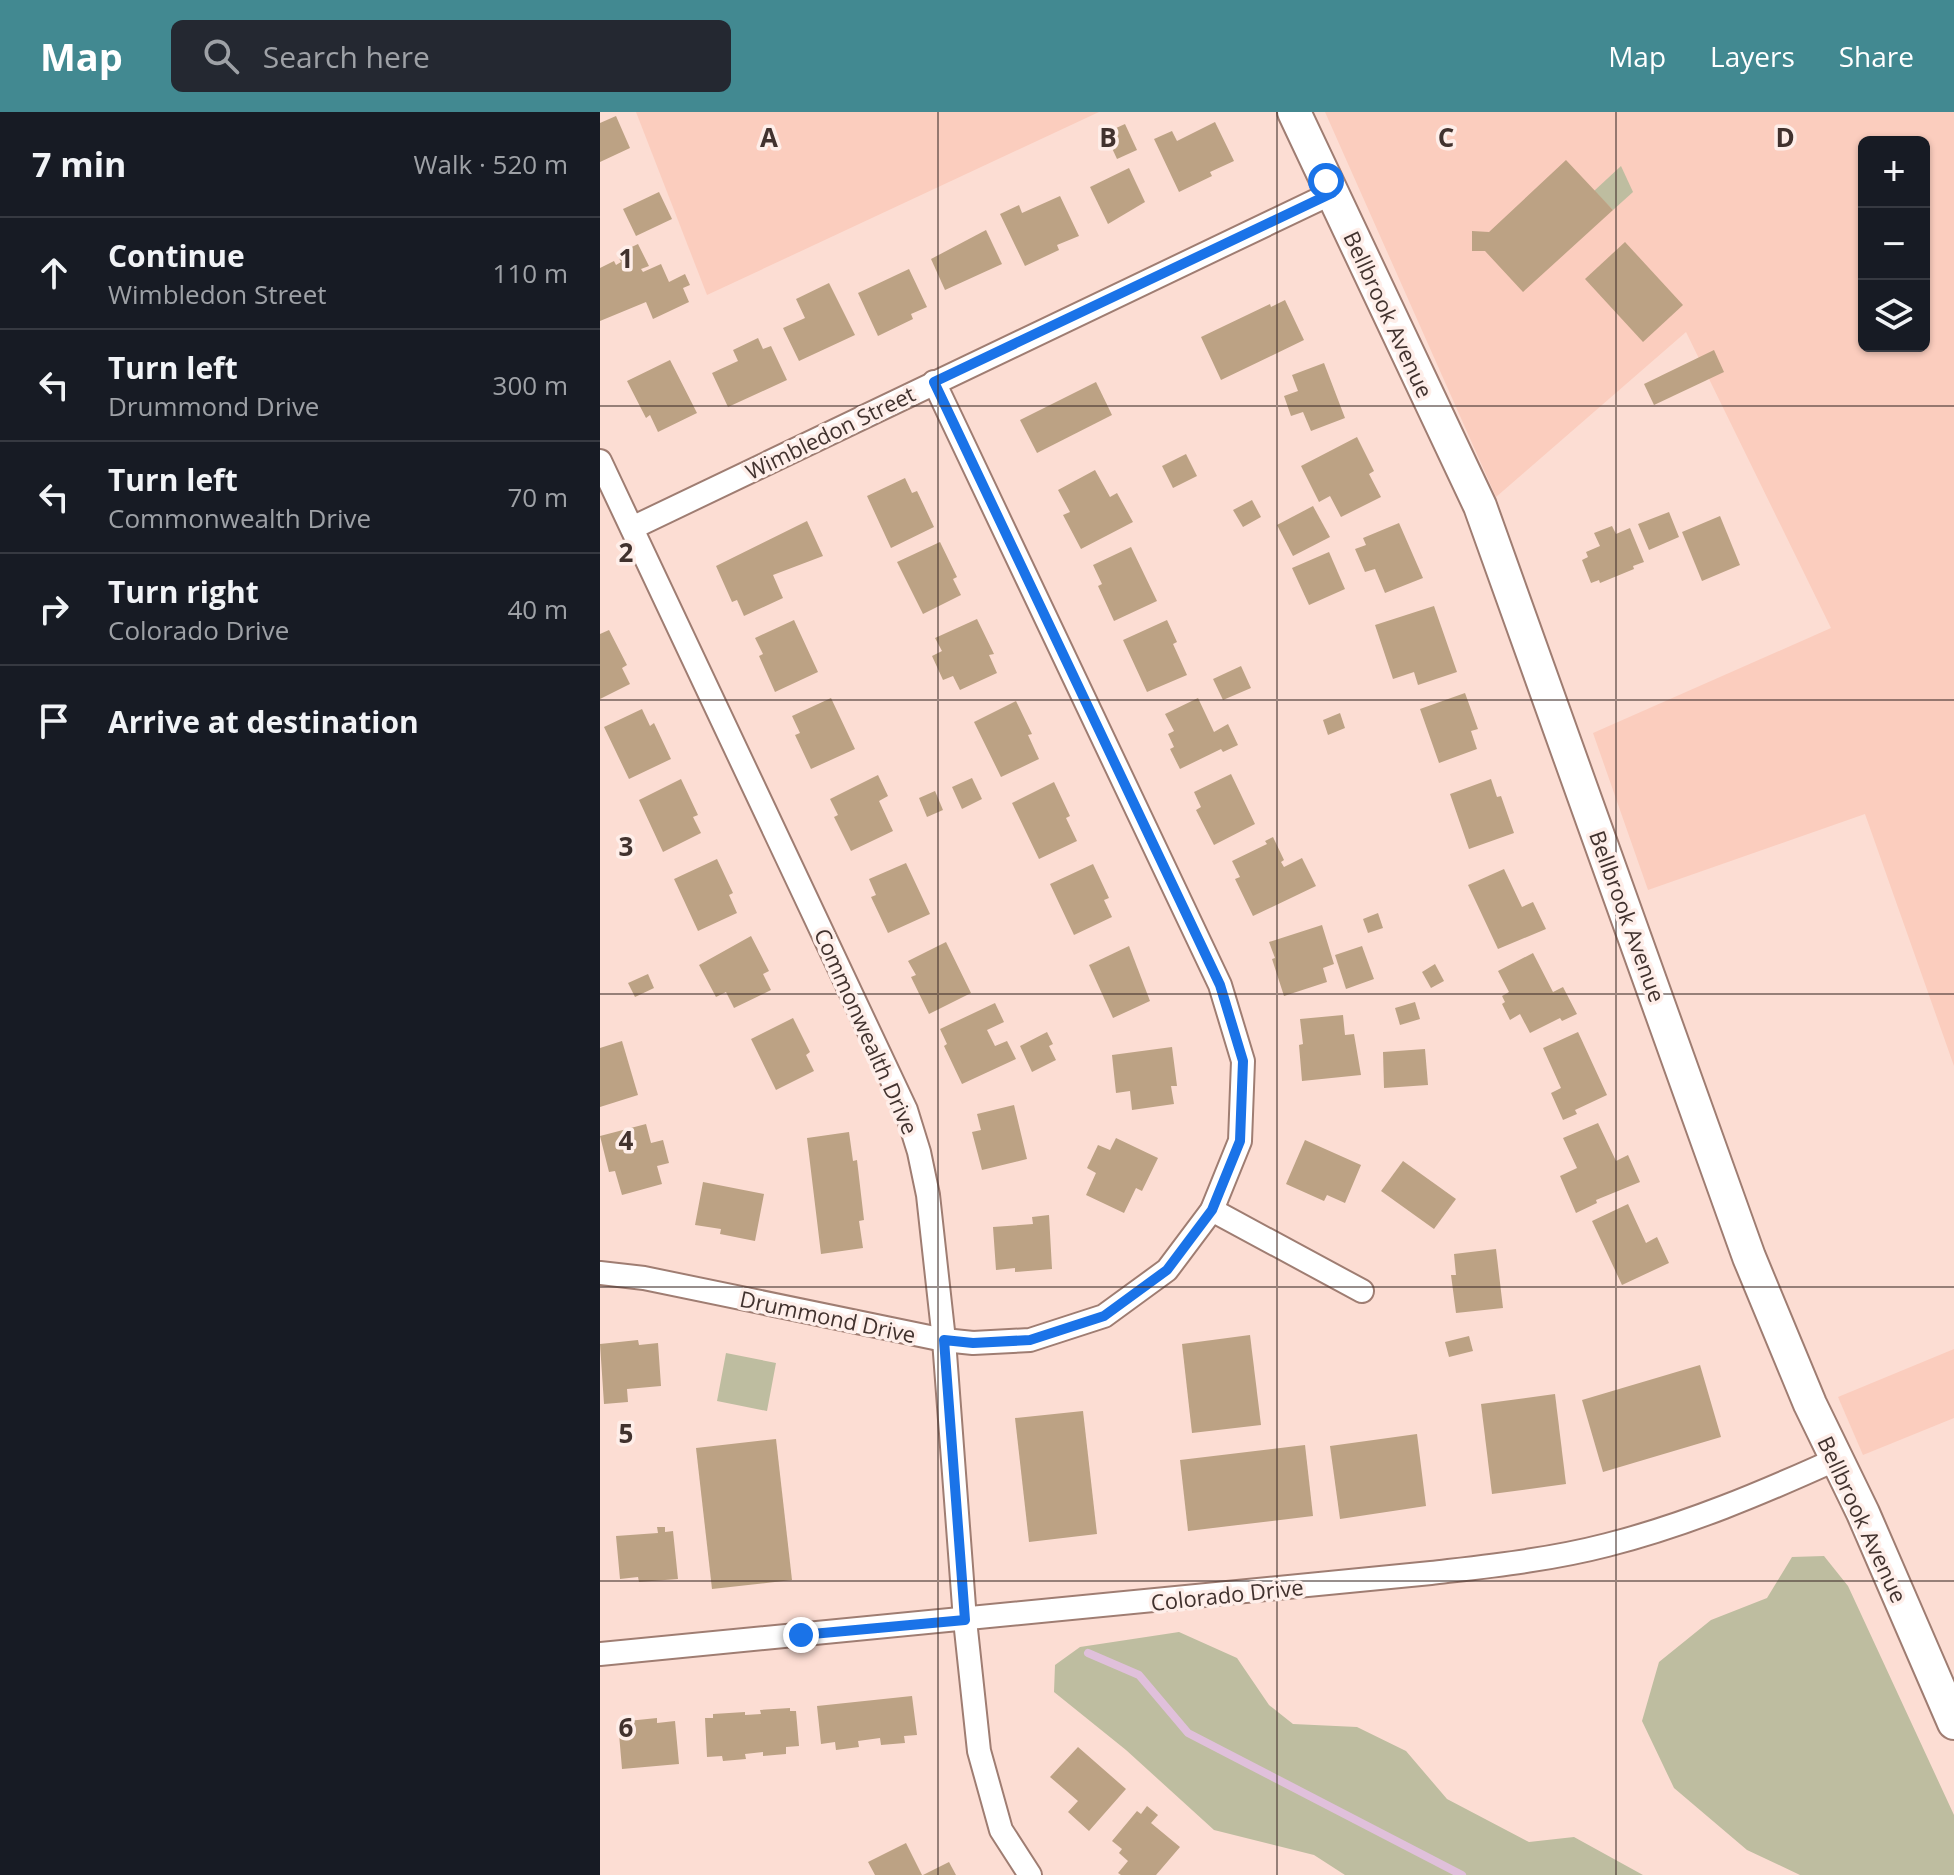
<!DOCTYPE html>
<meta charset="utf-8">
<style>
body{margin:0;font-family:"Open Sans",sans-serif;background:#242831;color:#f1f3f6}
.controls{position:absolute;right:24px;top:24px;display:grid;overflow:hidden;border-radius:12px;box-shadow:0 2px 6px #0004}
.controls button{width:72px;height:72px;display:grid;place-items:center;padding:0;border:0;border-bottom:2px solid #363941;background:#171b24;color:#f1f3f6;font:40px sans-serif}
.stop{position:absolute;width:24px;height:24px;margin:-18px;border:6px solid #1a73e8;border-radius:50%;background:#fff}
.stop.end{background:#1a73e8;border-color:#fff;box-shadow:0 2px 8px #0008}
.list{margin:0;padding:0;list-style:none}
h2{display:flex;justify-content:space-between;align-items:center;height:104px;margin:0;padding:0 32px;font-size:34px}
h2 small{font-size:26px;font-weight:400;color:#9ea1a6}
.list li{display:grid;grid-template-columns:52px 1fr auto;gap:24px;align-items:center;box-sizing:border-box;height:112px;padding:0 32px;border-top:2px solid #363941}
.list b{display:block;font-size:30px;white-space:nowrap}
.list p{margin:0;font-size:26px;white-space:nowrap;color:#9ea1a6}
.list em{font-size:26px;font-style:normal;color:#9ea1a6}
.icon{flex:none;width:44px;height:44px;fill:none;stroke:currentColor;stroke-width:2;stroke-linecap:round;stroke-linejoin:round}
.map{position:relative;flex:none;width:1354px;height:1763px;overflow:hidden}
header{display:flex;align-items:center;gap:48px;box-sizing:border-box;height:112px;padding:0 40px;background:#428991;color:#fff}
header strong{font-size:38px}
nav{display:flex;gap:44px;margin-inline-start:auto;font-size:28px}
.search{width:560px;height:72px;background:#242831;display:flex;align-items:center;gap:20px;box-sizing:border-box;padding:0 28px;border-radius:12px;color:#9ea1a6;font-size:30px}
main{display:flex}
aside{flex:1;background:#171b24}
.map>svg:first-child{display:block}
.built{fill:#fbcdbe;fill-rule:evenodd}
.green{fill:#bebda0}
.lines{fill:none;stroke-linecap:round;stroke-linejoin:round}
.stream{stroke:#e0c0db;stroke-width:8}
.building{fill:#bca284}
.street-casing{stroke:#9f7d72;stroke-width:26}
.secondary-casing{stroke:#9f7d72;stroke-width:36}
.street{stroke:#fff;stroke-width:22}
.secondary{stroke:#fff;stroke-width:32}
.route{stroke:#1a73e8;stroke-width:10}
.grid{fill:none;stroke:#41322e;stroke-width:2;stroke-opacity:0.55}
.labels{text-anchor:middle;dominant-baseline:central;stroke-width:7;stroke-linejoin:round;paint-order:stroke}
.street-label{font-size:22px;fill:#41322e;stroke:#feeee9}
.grid-label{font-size:26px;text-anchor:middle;font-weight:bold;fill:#41322e;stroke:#feeee9;stroke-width:7;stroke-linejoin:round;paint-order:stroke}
</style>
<header>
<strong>Map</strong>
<div class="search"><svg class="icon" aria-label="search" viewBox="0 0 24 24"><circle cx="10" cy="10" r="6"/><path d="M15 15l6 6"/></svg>Search here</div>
<nav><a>Map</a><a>Layers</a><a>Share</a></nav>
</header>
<main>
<aside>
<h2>7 min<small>Walk · 520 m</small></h2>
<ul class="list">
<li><svg class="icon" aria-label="ahead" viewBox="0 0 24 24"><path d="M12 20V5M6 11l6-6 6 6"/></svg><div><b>Continue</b><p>Wimbledon Street</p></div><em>110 m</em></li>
<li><svg class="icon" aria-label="left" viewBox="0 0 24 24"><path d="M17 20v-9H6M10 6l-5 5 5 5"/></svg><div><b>Turn left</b><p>Drummond Drive</p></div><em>300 m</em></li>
<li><svg class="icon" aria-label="left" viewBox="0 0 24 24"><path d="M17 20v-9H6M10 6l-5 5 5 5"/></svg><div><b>Turn left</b><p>Commonwealth Drive</p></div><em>70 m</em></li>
<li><svg class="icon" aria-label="right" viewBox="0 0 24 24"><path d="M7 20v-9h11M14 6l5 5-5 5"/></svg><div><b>Turn right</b><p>Colorado Drive</p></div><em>40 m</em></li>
<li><svg class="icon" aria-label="arrive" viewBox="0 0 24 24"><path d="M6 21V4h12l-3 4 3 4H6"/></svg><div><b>Arrive at destination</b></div></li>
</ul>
</aside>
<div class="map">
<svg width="1354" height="1763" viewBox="0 0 1354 1763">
<rect width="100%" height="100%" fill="#fcddd3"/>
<g class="built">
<polygon points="36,0 499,0 107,183"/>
<path d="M725 0H1354V954L1265 702 1048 778 993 621 1231 516 1086 220 896 385ZM1264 30H1324V234H1264Z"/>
<polygon points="1354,1237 1354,1306 1263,1343 1238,1285"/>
</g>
<g class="green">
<polygon points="1021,54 1033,80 1013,98 994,79"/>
<polygon points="126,1241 176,1251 167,1299 117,1289"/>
<polygon points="1224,1444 1248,1474 1354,1703 1354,1763 1200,1763 1147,1738 1074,1676 1042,1609 1059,1550 1111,1508 1167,1486 1192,1445"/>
<polygon points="579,1520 637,1546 669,1593 693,1612 757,1615 806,1639 847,1687 929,1730 974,1725 1043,1763 745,1763 714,1743 614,1718 526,1638 454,1580 455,1553 480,1535"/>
</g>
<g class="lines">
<polyline class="stream" points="488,1541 539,1563 588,1621 862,1763"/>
</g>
<g class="building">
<polygon points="16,4 30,36 0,50 0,11"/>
<polygon points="615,10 634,49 610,60 612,64 579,80 554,27 572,19 577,29"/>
<polygon points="525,12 537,38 517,47 505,21"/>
<polygon points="966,48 1013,98 923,180 885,139 872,139 872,119 889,120"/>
<polygon points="529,56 545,90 508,112 490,75"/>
<polygon points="59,80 72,107 36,124 23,97"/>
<polygon points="460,84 479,124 457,133 459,138 425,154 400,102 419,93 422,101"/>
<polygon points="386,118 402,152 345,178 331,147"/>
<polygon points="1025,130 1083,193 1043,230 985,167"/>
<polygon points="38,132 49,154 41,157 43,160 61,152 69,170 85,162 90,173 83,176 89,190 53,207 46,190 0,209 0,156 14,149 16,153 21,150 17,142"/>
<polygon points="309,157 327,195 311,202 313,207 278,224 258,181"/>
<polygon points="229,171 255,223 199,249 183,216 205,206 196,187"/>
<polygon points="685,188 704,228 621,268 601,225 670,192 671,195"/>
<polygon points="158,226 163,237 171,234 187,268 128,295 112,261 138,249 133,238"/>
<polygon points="1114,238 1124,260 1054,293 1044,272"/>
<polygon points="70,248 97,301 58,320 50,303 46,306 27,269"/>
<polygon points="724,251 745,306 711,319 703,300 691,304 684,284 698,279 692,263"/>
<polygon points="496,270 512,303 437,341 420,308"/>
<polygon points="757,325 774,359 769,362 781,385 741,405 730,384 719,390 701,354"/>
<polygon points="586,342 597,364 573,376 562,354"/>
<polygon points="495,358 510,385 517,381 533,410 481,437 463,403 470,400 458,378"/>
<polygon points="305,366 312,381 317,379 334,415 291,436 267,384"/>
<polygon points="652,388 661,405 643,415 633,398"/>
<polygon points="713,394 730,425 693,444 677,413"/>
<polygon points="1069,400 1079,425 1049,438 1038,412"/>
<polygon points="1120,404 1140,453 1102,469 1082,420"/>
<polygon points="207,409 223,444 173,463 183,486 144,504 137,488 132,490 116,454"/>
<polygon points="799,411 823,466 785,481 775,457 765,460 755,437 766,433 763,426"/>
<polygon points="1012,414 1016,422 1030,416 1044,450 1033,454 1034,457 1000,471 999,468 991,471 982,448 988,445 986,440 1000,434 994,421"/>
<polygon points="340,430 357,465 353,467 361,483 323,502 297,450"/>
<polygon points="531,435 557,489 514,509 498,474 502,472 493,453"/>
<polygon points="729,440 745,477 709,493 692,456"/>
<polygon points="834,494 857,560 818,573 814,560 793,567 775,513"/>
<polygon points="377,507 394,542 389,543 397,561 360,578 353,564 343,568 332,544 342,539 335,526"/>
<polygon points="194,508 218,560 175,580 159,544 163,542 155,526"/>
<polygon points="567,508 577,530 573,532 587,563 547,580 523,528"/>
<polygon points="9,518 27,553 22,556 30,572 0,587 0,522"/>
<polygon points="641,554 651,576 623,588 613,567"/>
<polygon points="865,581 878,617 871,619 877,637 839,651 820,597"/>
<polygon points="231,586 255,637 211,657 195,623 200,621 192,604"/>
<polygon points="598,586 614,620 628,612 638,633 623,640 621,637 580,657 570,637 574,635 568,622 574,619 565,602"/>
<polygon points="416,589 432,622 428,623 439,647 401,665 374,610"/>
<polygon points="42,597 50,614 54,611 71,647 29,667 4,615"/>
<polygon points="740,601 745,616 728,623 723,608"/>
<polygon points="631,662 655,712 614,733 596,698 601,695 594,680"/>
<polygon points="278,663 288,684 279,689 293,719 251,739 234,705 238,703 230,687"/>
<polygon points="372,666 382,687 362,697 352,675"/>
<polygon points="81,667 98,703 93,705 101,721 63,740 39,688"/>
<polygon points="891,667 897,685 901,684 914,721 869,737 850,682"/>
<polygon points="454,670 470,704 466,706 477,729 439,747 412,691"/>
<polygon points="335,679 343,698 327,705 319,686"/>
<polygon points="673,725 684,748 681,750 684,755 702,746 716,774 653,804 635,767 640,765 632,749 667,732 665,729"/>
<polygon points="117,747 133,781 129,783 137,801 98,819 74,767"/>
<polygon points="306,751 330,802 288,821 271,785 276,783 269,767"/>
<polygon points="493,752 509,786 504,788 512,805 474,823 450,772"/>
<polygon points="904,757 922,795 933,790 946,817 898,837 868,773"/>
<polygon points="778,801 783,816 768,821 763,807"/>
<polygon points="722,813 734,852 723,856 727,870 684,884 672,847 675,846 669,830"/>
<polygon points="151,824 169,859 163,862 171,878 134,896 126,880 116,885 99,853"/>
<polygon points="346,830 371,881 329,902 311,865 316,863 308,849"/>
<polygon points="529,834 550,889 513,906 489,853"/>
<polygon points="762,834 774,867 746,877 735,843"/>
<polygon points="933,841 953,880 963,875 977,902 962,909 960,906 930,921 920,902 910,908 902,892 905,890 902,884 909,880 898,859"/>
<polygon points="835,852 844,869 831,876 822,860"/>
<polygon points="48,862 54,876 35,885 28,871"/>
<polygon points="815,890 820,907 800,913 795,896"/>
<polygon points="395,891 404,910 387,918 395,934 407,929 416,947 362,972 344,934 347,932 340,917"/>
<polygon points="743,903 745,923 754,922 761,963 702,969 699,933 703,932 700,907"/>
<polygon points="193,906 210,940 206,943 214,959 176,978 151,927"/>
<polygon points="447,920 453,932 449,934 456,948 432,960 420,934"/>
<polygon points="978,920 1007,983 975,998 977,1002 963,1008 951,981 961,976 943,936"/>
<polygon points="22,929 38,983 0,995 0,936"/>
<polygon points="572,935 577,974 571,974 574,992 532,998 530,979 516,981 512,943"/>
<polygon points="825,937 828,973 784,976 783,940"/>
<polygon points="414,993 427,1047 382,1058 372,1020 381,1018 377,1002"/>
<polygon points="998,1011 1016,1049 1028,1043 1040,1070 996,1088 997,1091 976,1101 960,1064 977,1056 963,1026"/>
<polygon points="46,1012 51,1031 63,1028 69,1051 57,1054 62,1072 22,1083 15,1059 9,1060 0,1024"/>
<polygon points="249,1020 253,1049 257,1048 264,1108 259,1109 263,1136 221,1142 207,1026"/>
<polygon points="516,1026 558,1046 542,1079 536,1076 524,1101 486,1083 496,1061 487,1056 498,1033 510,1038"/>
<polygon points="705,1028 761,1053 745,1091 727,1083 724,1089 686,1072"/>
<polygon points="803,1049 856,1087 834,1117 781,1079"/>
<polygon points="103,1070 164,1082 155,1129 120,1122 121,1117 95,1113"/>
<polygon points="1028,1092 1046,1131 1057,1125 1069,1151 1022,1173 992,1109"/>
<polygon points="449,1103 452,1157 415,1160 415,1156 396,1158 393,1115 433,1112 432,1105"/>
<polygon points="896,1137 903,1196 856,1201 851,1163 856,1163 854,1142"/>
<polygon points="650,1223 661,1313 592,1321 582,1232"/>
<polygon points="869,1224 873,1239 849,1245 845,1230"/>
<polygon points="38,1228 39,1233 58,1231 61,1274 27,1277 28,1290 4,1292 0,1232"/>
<polygon points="1100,1253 1121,1325 1003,1360 982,1288"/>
<polygon points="955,1282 966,1372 892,1382 881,1292"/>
<polygon points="483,1299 497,1422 429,1430 415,1306"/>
<polygon points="817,1322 826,1394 740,1407 730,1334"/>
<polygon points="176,1327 192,1468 112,1477 96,1336"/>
<polygon points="705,1333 713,1404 588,1419 580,1348"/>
<polygon points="57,1415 65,1415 65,1420 73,1419 78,1467 39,1470 38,1465 20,1467 16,1424 58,1421"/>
<polygon points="312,1584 317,1623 304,1624 305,1631 281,1633 280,1626 258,1629 259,1635 236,1638 235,1630 221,1632 217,1594"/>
<polygon points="190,1596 190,1599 196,1599 199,1634 186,1635 186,1642 163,1644 163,1640 145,1642 146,1647 123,1649 122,1644 107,1645 105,1606 113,1606 113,1602 145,1600 145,1603 161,1602 160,1598"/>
<polygon points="57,1606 57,1611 75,1609 79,1652 22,1657 18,1610"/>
<polygon points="478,1635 526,1677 489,1719 468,1700 478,1689 450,1665"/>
<polygon points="547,1694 558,1703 551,1711 580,1735 556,1763 521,1763 518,1761 528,1749 519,1741 522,1737 512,1729 537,1699 541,1702"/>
<polygon points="306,1731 322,1763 275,1763 268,1750"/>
<polygon points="349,1750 356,1763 323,1763"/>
</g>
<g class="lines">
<defs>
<g id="street">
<polyline points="0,349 306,998 319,1040 328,1083 344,1228 365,1508 379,1639 401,1718 430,1763"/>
<polyline points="32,416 732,81"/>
<polyline points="612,1098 762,1179"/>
<polyline points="0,1161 44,1166 344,1228 373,1231 430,1228 504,1204 567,1158 612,1098 640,1029 643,949 620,873 334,270"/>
<path d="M0 1542 831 1461C890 1454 949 1448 1007 1433 1086 1413 1162 1381 1237 1347"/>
</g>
<polyline id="secondary" points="694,0 880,394 1149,1145 1210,1292 1263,1401 1354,1611"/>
</defs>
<use href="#street" class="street-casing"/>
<use href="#secondary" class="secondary-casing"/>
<use href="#street" class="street"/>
<use href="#secondary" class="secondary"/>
</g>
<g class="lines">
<polyline class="route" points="201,1523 365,1508 344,1228 373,1231 430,1228 504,1204 567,1158 612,1098 640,1029 643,949 620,873 334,270 732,81 726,69"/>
</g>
<path class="grid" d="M338 0V1763M677 0V1763M1016 0V1763M0 294H1354M0 588H1354M0 882H1354M0 1175H1354M0 1469H1354"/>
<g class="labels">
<g class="street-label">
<text transform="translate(789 202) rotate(65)">Bellbrook Avenue</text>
<text transform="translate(230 320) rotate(-26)">Wimbledon Street</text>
<text transform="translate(1028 804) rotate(70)">Bellbrook Avenue</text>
<text transform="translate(267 919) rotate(66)">Commonwealth Drive</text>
<text transform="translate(228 1204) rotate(12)">Drummond Drive</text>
<text transform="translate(1263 1407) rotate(65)">Bellbrook Avenue</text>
<text transform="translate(627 1482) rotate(-6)">Colorado Drive</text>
</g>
</g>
<g class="grid-label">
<text x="169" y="35">A</text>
<text x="508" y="35">B</text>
<text x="846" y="35">C</text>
<text x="1185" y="35">D</text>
<text x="26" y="156">1</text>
<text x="26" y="450">2</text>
<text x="26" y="744">3</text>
<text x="26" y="1038">4</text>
<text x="26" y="1331">5</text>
<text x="26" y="1625">6</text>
</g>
</svg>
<div class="controls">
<button>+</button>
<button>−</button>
<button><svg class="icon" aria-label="layers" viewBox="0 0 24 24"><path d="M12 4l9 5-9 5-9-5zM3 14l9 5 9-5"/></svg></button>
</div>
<div class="stop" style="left:726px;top:69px"></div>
<div class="stop end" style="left:201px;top:1523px"></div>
</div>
</main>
